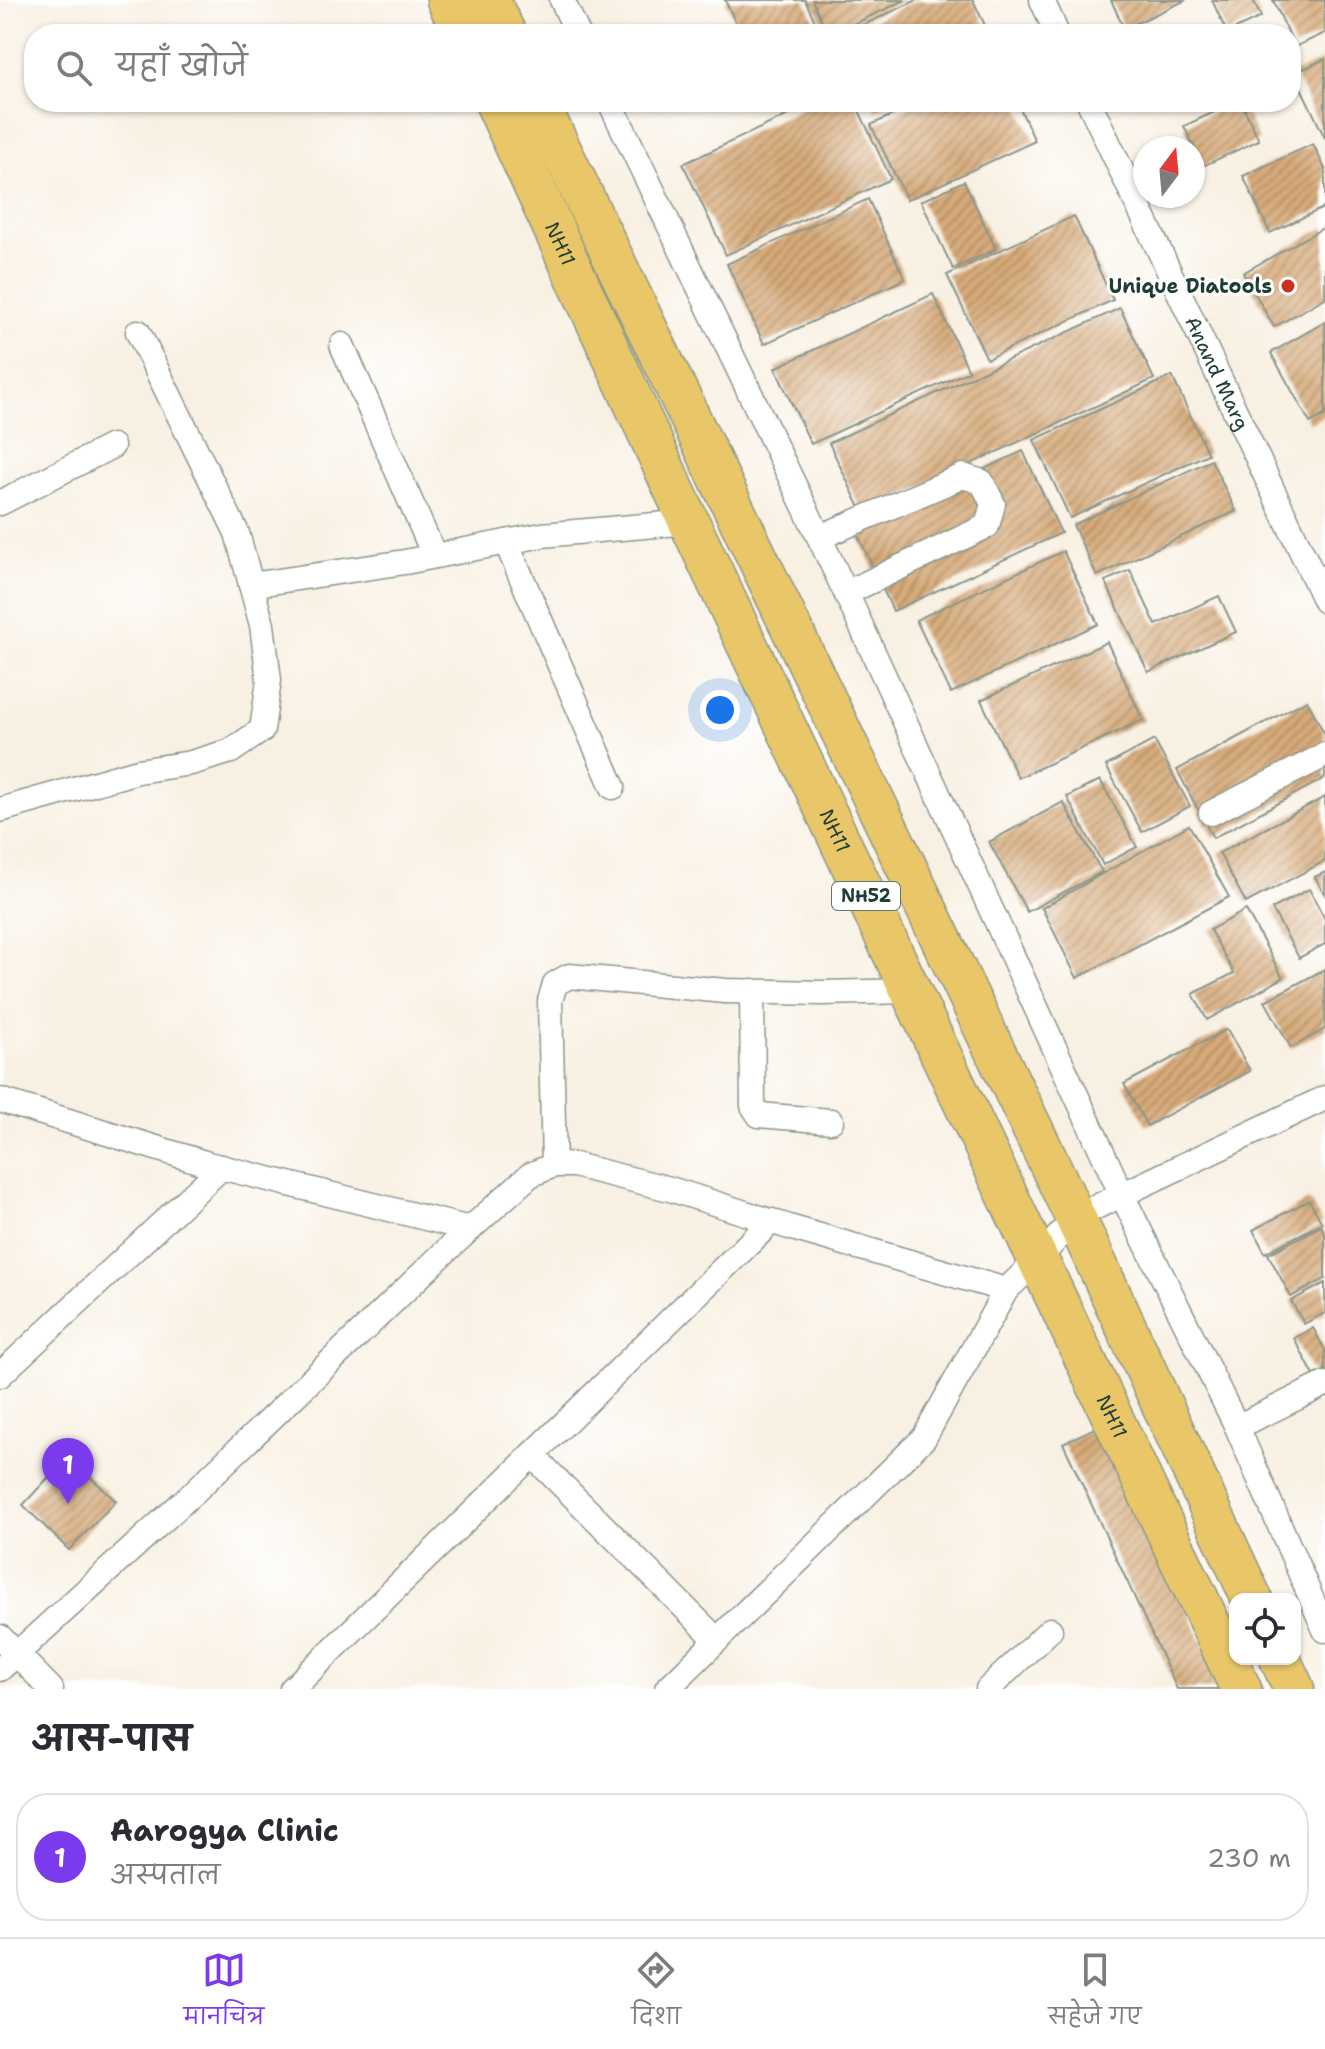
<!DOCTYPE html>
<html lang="hi">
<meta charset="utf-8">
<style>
body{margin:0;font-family:"Shantell Sans","Playpen Sans Deva",sans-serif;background:#f2f2f3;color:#2b2b33}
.controls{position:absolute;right:24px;bottom:24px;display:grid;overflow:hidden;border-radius:16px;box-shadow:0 2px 6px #0004}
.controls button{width:72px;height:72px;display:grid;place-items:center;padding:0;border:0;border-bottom:2px solid #e1e1e2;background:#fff;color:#2b2b33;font:40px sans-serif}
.compass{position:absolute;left:1133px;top:136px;width:72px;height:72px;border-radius:50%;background:#fff;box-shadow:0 2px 6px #0004;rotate:16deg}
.you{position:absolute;left:720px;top:710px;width:28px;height:28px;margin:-20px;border:6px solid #fff;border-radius:50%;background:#1a73e8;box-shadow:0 0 0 12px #1a73e833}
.badge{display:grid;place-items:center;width:52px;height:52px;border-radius:50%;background:#7c3aed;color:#fff;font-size:26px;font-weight:700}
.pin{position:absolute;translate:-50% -66px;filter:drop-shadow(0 2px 4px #0008)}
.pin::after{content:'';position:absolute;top:42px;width:28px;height:24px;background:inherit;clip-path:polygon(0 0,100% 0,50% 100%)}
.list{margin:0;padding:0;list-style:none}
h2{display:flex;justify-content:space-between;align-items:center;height:104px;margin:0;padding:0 32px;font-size:34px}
h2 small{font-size:26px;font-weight:400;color:#7c7c81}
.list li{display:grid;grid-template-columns:52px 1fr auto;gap:24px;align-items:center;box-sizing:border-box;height:128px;margin:0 16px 16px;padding:0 16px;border:2px solid #e1e1e2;border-radius:32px}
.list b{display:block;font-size:30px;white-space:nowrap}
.list p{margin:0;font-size:26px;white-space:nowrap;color:#7c7c81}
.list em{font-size:26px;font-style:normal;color:#7c7c81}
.icon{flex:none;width:44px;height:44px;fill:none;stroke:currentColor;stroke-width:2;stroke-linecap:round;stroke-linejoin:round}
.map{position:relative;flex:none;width:1325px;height:1689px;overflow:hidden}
.search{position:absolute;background:#fff;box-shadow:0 2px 6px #0004;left:24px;right:24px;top:24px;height:88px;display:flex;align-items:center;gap:20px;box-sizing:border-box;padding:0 28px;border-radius:32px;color:#7c7c81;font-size:30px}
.sheet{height:248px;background:#fff}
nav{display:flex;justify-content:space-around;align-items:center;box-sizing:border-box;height:112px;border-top:2px solid #e1e1e2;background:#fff;font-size:22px;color:#7c7c81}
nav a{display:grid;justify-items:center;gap:4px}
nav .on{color:#7c3aed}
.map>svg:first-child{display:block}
.building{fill:url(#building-hatch)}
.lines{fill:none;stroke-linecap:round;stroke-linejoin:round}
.minor-casing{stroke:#8c968b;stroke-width:27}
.trunk-casing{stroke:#8c968b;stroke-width:43}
.minor{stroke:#fff;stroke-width:24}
.trunk{stroke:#e9c769;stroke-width:40}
.poi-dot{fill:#c8321e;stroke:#fff;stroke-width:3}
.labels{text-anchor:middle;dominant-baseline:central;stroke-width:6;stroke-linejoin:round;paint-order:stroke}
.shield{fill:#fff;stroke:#627771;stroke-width:2}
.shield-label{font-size:18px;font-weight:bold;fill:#1f3d34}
.street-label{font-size:20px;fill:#1f3d34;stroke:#fff}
.poi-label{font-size:20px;font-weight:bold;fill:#1f3d34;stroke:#fff;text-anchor:end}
</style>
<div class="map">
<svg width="1325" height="1689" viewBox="0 0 1325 1689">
<defs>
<pattern id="building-hatch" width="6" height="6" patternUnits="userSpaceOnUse" patternTransform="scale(2)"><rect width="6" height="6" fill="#d7aa79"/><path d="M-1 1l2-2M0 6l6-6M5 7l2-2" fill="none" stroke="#ae8c64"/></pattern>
</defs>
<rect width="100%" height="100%" fill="#fff"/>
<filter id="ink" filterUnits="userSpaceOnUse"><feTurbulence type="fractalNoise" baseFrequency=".0125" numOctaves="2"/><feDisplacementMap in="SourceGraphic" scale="16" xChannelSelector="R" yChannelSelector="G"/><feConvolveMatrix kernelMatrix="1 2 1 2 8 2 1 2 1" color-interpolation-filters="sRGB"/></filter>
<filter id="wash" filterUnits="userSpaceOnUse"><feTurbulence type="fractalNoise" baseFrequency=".006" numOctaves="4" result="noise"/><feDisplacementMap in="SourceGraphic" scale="32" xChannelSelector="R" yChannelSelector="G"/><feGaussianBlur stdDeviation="1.8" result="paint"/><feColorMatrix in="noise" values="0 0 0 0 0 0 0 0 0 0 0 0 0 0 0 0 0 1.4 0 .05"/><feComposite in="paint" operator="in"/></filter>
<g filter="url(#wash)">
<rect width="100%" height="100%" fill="#f8f0e2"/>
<g id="blocks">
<g class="building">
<polygon points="725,0 805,0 821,34 741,34"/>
<polygon points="812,0 905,0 832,34 828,34"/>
<polygon points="917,0 973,0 989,34 844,34"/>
<polygon points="1111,0 1186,0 1124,29"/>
<polygon points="1212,0 1253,0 1261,17 1227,33"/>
<polygon points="1273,0 1325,0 1325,33 1295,47"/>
<polygon points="1325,59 1325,138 1294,73"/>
<polygon points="816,102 855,102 891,179 726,255 683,164"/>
<polygon points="871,102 896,102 876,111"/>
<polygon points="920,102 1017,102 1035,141 907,200 871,125"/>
<polygon points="1236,102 1241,102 1259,140 1203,166 1184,126"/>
<polygon points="1313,144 1325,169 1325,207 1270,233 1243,176"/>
<polygon points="964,181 996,249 953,269 921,201"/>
<polygon points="868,199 905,279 764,344 727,264"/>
<polygon points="1074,216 1113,300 987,359 947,275"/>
<polygon points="1325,227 1325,298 1274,327 1243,273"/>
<polygon points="933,294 969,371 811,444 775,368"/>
<polygon points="1120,308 1154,379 863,514 829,443"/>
<polygon points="1325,322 1325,415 1310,423 1271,353"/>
<polygon points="1172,376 1208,454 1070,518 1034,440"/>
<polygon points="1023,451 1061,533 893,611 855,529"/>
<polygon points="1211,460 1236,511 1097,576 1073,525"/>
<polygon points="1063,551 1098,624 951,693 916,620"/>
<polygon points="1130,570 1156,625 1219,596 1236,632 1148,672 1105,581"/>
<polygon points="1107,642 1143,720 1018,778 981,700"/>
<polygon points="1307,700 1325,735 1325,778 1213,838 1177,770"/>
<polygon points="1154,740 1190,806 1142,832 1106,766"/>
<polygon points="1100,780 1137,847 1103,865 1067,797"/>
<polygon points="1325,797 1325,861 1246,903 1219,853"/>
<polygon points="1063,802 1102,872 1027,912 989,842"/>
<polygon points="1189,825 1229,897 1077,978 1042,908"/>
<polygon points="1325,872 1325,895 1315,877"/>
<polygon points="1309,889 1325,919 1325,944 1299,958 1272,909"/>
<polygon points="1246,910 1283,978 1207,1020 1193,994 1234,973 1210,930"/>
<polygon points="1325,969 1325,1029 1291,1048 1265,1001"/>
<polygon points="1227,1029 1250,1071 1147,1126 1124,1084"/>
<polygon points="1309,1200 1322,1223 1265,1253 1253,1230"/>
<polygon points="1321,1226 1325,1234 1325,1279 1291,1297 1268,1254"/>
<polygon points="1325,1283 1325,1313 1304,1324 1291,1301"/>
<polygon points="1313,1328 1325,1350 1325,1379 1318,1383 1294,1338"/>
<polygon points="1101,1425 1224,1689 1177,1689 1063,1443"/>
<polygon points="68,1456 116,1501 69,1550 23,1505"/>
</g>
</g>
</g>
<g filter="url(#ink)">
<use href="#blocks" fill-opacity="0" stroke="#8c968b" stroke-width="2"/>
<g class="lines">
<defs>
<g id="minor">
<polyline points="562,0 578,34"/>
<polyline points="1042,0 1057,34"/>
<polyline points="610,102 846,593 1121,1193 1237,1427 1325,1630"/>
<path id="s1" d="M1089 102 1325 601"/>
<polyline points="342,345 434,555"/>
<polyline points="0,503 112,446"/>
<polyline points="820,537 963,476 982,482 993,504 987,526 846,593"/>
<polyline points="506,542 613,787"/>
<polyline points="251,585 405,562 542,535 689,522"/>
<polyline points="0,810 138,771 191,763 231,751 262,730 269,680 262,625 237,533 138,332"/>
<polyline points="1211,813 1325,755"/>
<polyline points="752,991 753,1106 759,1115 831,1121"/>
<polyline points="0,1100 208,1164 470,1229"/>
<polyline points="554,1165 550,1001 555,984 569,976 725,991 822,993 911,991"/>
<polyline points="0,1375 222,1167"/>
<polyline points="1237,1427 1325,1384"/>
<polyline points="532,1455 717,1640"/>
<polyline points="0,1637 51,1689"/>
<polyline points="0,1669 193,1493 448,1249 530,1175 554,1165 574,1165 670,1189 789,1227 1006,1290"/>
<polyline points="292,1689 772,1221"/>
<polyline points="667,1689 924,1438 1006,1290 1039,1259 1075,1217 1325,1098"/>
<polyline points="988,1689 1050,1630"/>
</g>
<g id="trunk">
<polyline points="447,0 463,34"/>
<polyline points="489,0 506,34"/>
<path id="s2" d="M495 102 689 522 1241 1689"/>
<polyline points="538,102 1075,1217 1252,1599"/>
<polyline points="1280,1659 1294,1689"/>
</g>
</defs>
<use href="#minor" class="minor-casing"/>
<use href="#trunk" class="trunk-casing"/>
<use href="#minor" class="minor"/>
<use href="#trunk" class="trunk"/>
</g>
</g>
<circle class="poi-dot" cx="1288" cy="286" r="8"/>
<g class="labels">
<rect class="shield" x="832" y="882" width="68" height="28" rx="6"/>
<g class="shield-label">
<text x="866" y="896">NH52</text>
</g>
<g class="street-label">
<text stroke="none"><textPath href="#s2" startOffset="156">NH11</textPath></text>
<text stroke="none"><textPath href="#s1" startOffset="300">Anand Marg</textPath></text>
<text stroke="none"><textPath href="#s2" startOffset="804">NH11</textPath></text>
<text stroke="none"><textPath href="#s2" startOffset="1452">NH11</textPath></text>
</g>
<g class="poi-label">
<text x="1272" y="286">Unique Diatools</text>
</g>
</g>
</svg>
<div class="controls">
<button><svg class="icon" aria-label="locate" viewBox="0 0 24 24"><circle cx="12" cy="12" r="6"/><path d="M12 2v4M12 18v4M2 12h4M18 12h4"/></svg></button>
</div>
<svg class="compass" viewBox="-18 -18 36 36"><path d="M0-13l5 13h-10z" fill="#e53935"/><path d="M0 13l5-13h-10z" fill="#7c7c81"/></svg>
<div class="you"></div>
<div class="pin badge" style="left:68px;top:1504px">1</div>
<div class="search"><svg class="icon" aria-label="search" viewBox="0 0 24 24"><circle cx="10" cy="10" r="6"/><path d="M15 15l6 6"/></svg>यहाँ खोजें</div>
</div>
<section class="sheet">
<h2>आस-पास<small></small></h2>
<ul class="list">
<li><span class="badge">1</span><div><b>Aarogya Clinic</b><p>अस्पताल</p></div><em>230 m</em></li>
</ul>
</section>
<nav>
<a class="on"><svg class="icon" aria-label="map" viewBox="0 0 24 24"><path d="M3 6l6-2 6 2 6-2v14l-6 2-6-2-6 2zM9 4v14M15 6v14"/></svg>मानचित्र</a>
<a><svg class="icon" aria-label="directions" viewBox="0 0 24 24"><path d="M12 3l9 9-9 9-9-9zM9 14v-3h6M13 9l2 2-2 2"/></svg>दिशा</a>
<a><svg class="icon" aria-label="saved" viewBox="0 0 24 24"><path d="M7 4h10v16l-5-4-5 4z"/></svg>सहेजे गए</a>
</nav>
